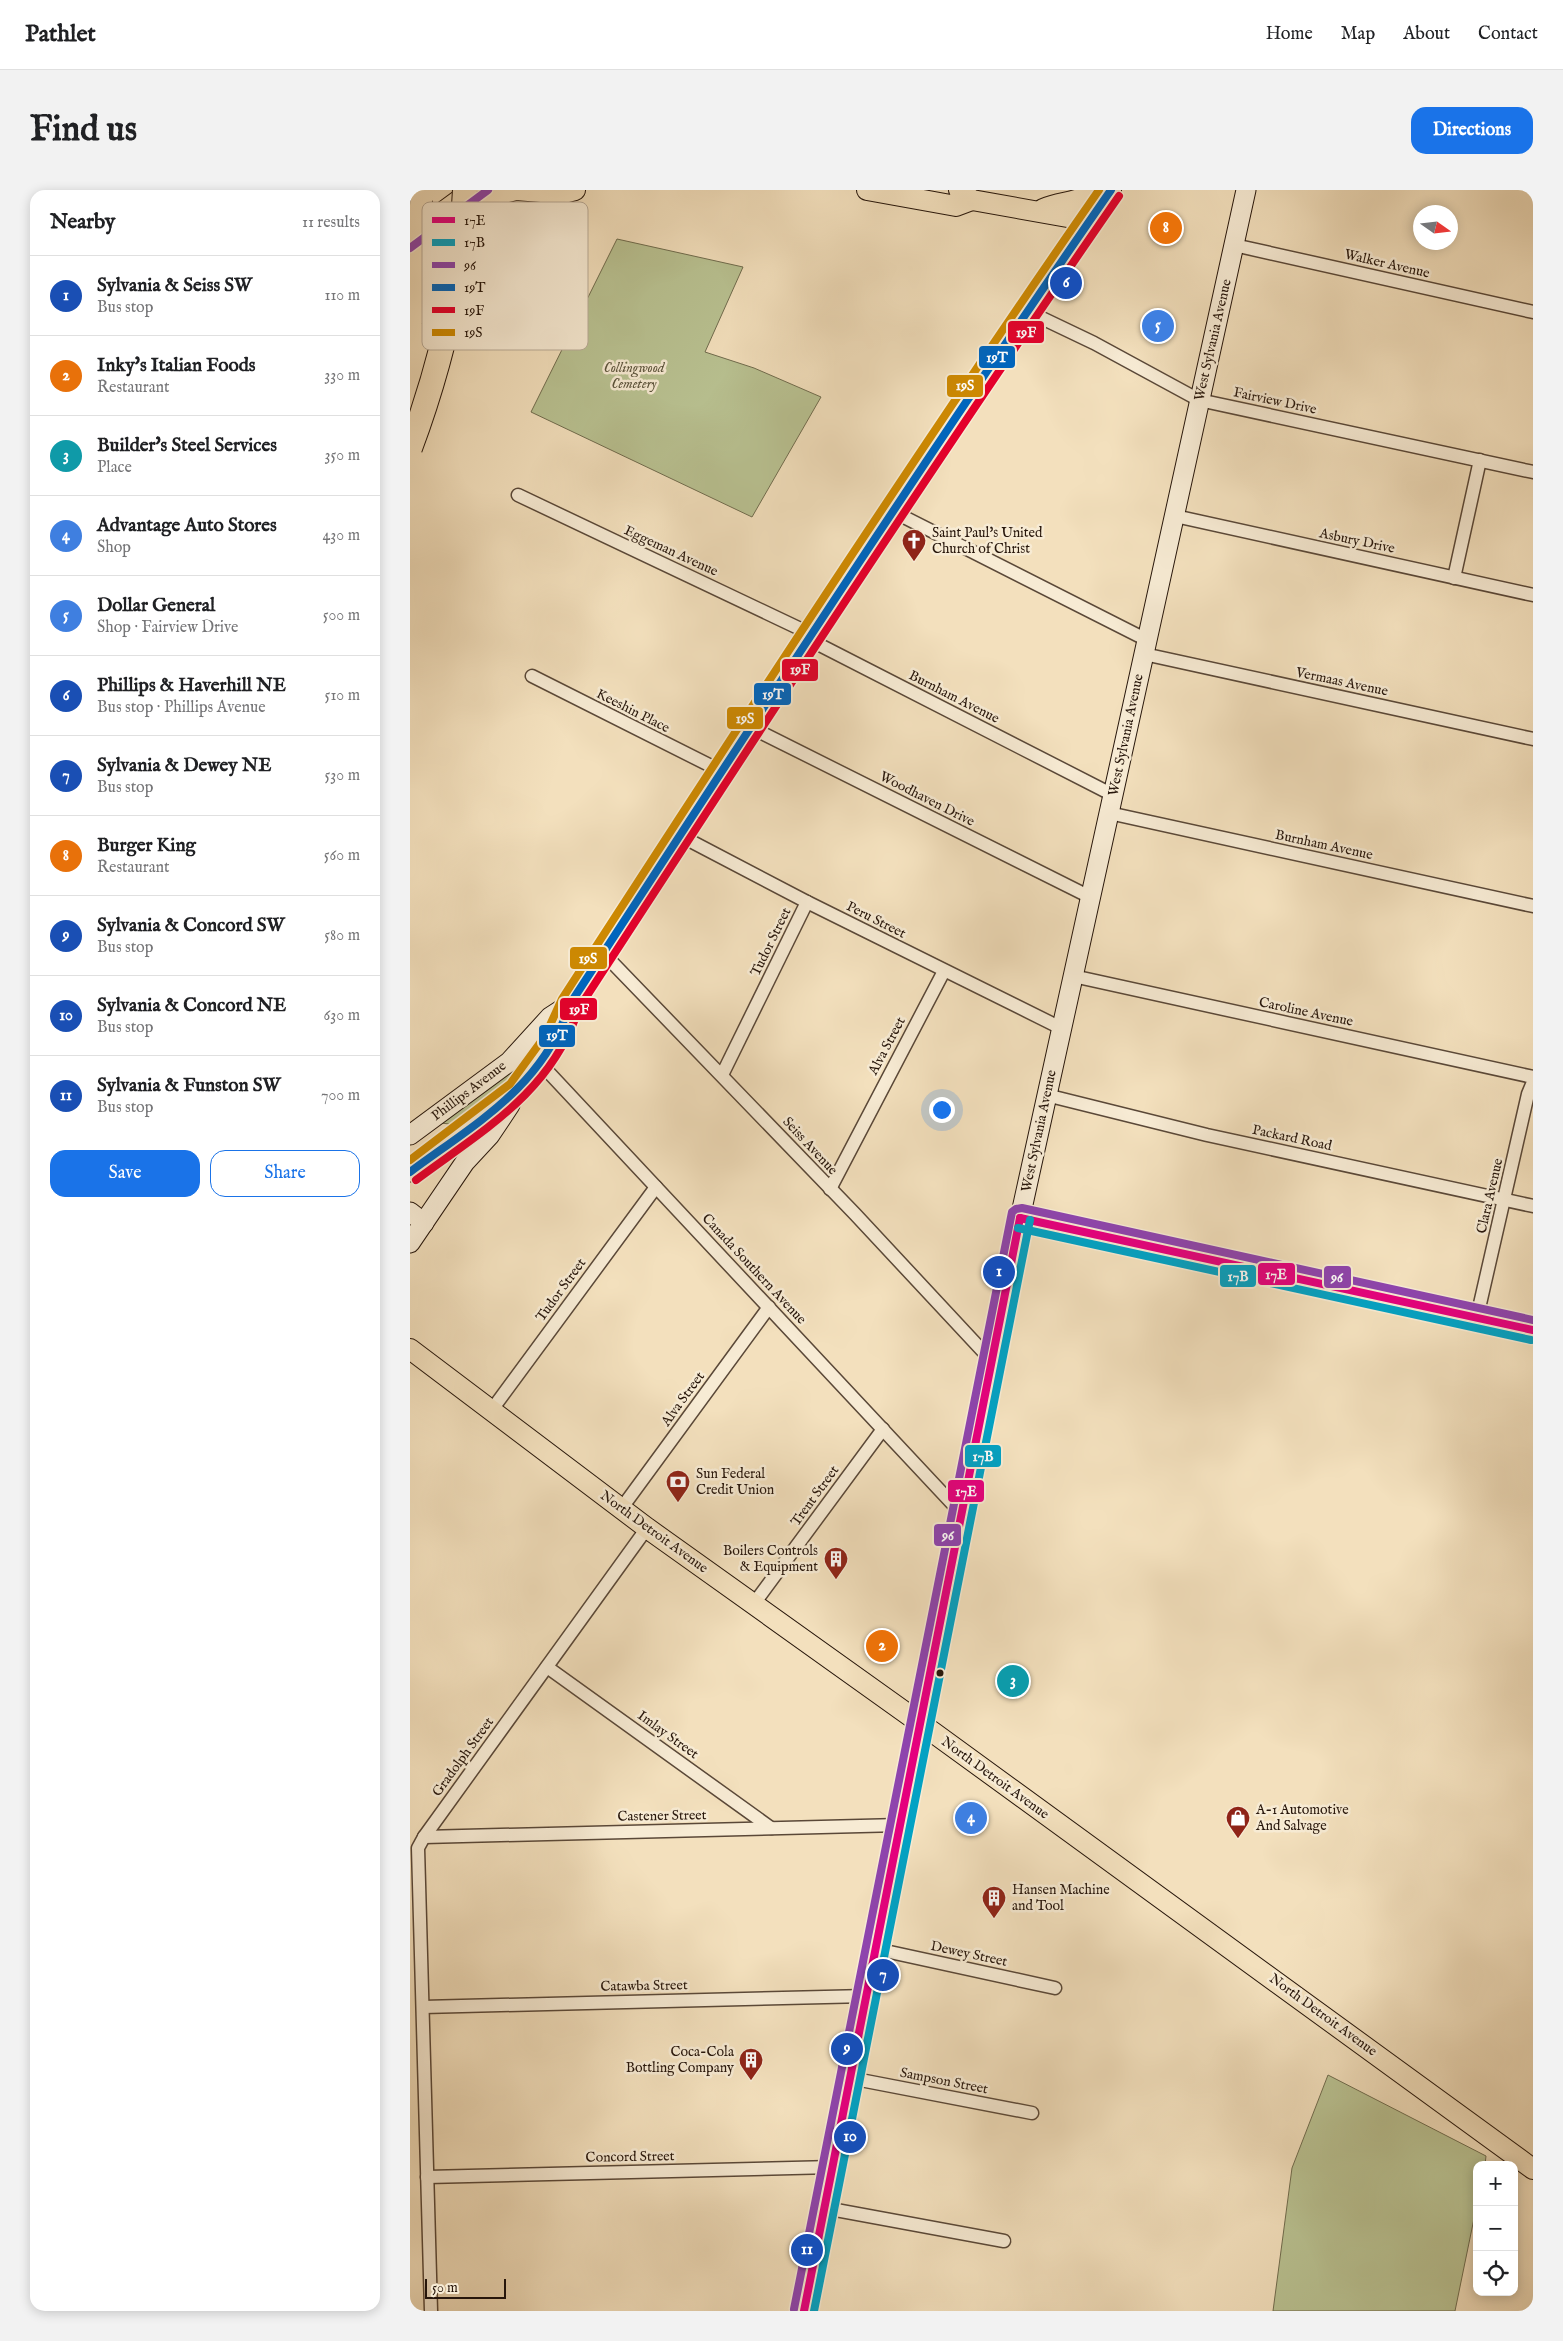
<!DOCTYPE html>
<meta charset="utf-8">
<style>
body{margin:0;font-family:"IM FELL English",serif;background:#f2f2f2;color:#202124}
.controls{position:absolute;right:15px;bottom:15px;display:grid;overflow:hidden;border-radius:10px;box-shadow:0 2px 12px #0003}
.controls button{width:45px;height:45px;display:grid;place-items:center;padding:0;border:0;border-bottom:1px solid #e0e0e0;background:#fff;color:#202124;font:25px sans-serif}
.compass{position:absolute;left:1003px;top:15px;width:45px;height:45px;border-radius:50%;background:#fff;box-shadow:0 2px 12px #0003;rotate:104deg}
.scale{position:absolute;left:15px;bottom:12px;width:81px;box-sizing:border-box;padding-left:5px;border:2px solid #27160b;border-top:0;font-size:14px;line-height:18px;white-space:nowrap;color:#27160b;-webkit-text-stroke:4px #f7ebd4;paint-order:stroke}
.you{position:absolute;left:531px;top:919px;width:18px;height:18px;margin:-12px;border:4px solid #fff;border-radius:50%;background:#1a73e8;box-shadow:0 0 0 8px #1a73e833}
.badge{display:grid;place-items:center;width:32px;height:32px;border-radius:50%;background:#1a73e8;color:#fff;font-size:16px;font-weight:700}
.pin{position:absolute;translate:-50% -50%;border:2px solid #fff;box-shadow:0 1px 5px #0006}
.list{margin:0;padding:0;list-style:none}
h2{display:flex;justify-content:space-between;align-items:center;height:65px;margin:0;padding:0 20px;font-size:21px}
h2 small{font-size:16px;font-weight:400;color:#757577}
.list li{display:grid;grid-template-columns:32px 1fr auto;gap:15px;align-items:center;box-sizing:border-box;height:80px;padding:0 20px;border-top:1px solid #e0e0e0}
.list b{display:block;font-size:19px;white-space:nowrap}
.list p{margin:0;font-size:16px;white-space:nowrap;color:#757577}
.list em{font-size:16px;font-style:normal;color:#757577}
.actions{display:flex;gap:10px;padding:15px 20px}
.actions a{flex:1;padding:11px 0;border:1px solid #1a73e8;border-radius:15px;text-align:center;font-size:18px;color:#1a73e8}
.actions .main{background:#1a73e8;color:#fff}
.icon{flex:none;width:28px;height:28px;fill:none;stroke:currentColor;stroke-width:2;stroke-linecap:round;stroke-linejoin:round}
.map{position:relative;flex:none;width:1123px;height:2121px;overflow:hidden;border-radius:15px}
header{display:flex;align-items:center;gap:30px;box-sizing:border-box;height:70px;padding:0 25px;background:#fff;border-bottom:1px solid #e0e0e0}
header strong{font-size:24px}
nav{display:flex;gap:28px;margin-inline-start:auto;font-size:18px}
.intro{display:flex;align-items:center;justify-content:space-between;box-sizing:border-box;height:120px;padding:0 30px}
h1{margin:0;font-size:35px}
.button{padding:12px 22px;border-radius:15px;background:#1a73e8;color:#fff;font-size:18px;font-weight:700}
main{display:flex;gap:30px;padding:0 30px}
aside{flex:1;background:#fff;border-radius:15px;box-shadow:0 2px 12px #0003}
.map>svg:first-child{display:block}
.green{fill:#b9c292;stroke:#706c4e}
.lines{fill:none;stroke-linecap:round;stroke-linejoin:round}
.street-casing{stroke:#5a4838;stroke-width:15}
.secondary-casing{stroke:#27160b;stroke-width:21}
.primary-casing{stroke:#27160b;stroke-width:22}
.street{stroke:#f7ebd4;stroke-width:12}
.secondary{stroke:#f7ebd4;stroke-width:19}
.primary{stroke:#f3e0bd;stroke-width:20}
.highway-bridge-casing{stroke:#27160b;stroke-width:26;stroke-linecap:butt}
.highway-bridge{stroke:#f3e0bd;stroke-width:24}
.bus-1-casing{stroke:#f7ebd4;stroke-width:11}
.bus-2-casing{stroke:#f7ebd4;stroke-width:11}
.bus-3-casing{stroke:#f7ebd4;stroke-width:11}
.bus-4-casing{stroke:#f7ebd4;stroke-width:11}
.bus-5-casing{stroke:#f7ebd4;stroke-width:11}
.bus-6-casing{stroke:#f7ebd4;stroke-width:11}
.bus-1{stroke:#e5007d;stroke-width:8}
.bus-2{stroke:#02a2c4;stroke-width:8}
.bus-3{stroke:#8e44ad;stroke-width:8}
.bus-4{stroke:#0065bd;stroke-width:8}
.bus-5{stroke:#e4002b;stroke-width:8}
.bus-6{stroke:#cd8902;stroke-width:8}
.bus-dot{fill:#27160b;stroke:#f7ebd4;stroke-width:2}
.labels{text-anchor:middle;dominant-baseline:central;stroke-width:5;stroke-linejoin:round;paint-order:stroke}
.street-label{font-size:14px;fill:#27160b;stroke:#f7ebd4}
.park-label{font-size:14px;font-style:italic;fill:#5a523a;stroke:#f7ebd4}
.poi-label{font-size:14px;fill:#27160b;stroke:#f7ebd4;text-anchor:start}
.key{fill:#f7ebd4;stroke:#b9ab98;stroke-width:1}
.key-label{font-size:14px;fill:#27160b}
.line-badge{stroke:#f7ebd4;stroke-width:2}
.badge-label{font-size:14px;text-anchor:middle;font-weight:bold;fill:#fff}
</style>
<header>
<strong>Pathlet</strong>
<nav><a>Home</a><a>Map</a><a>About</a><a>Contact</a></nav>
</header>
<div class="intro"><h1>Find us</h1><a class="button">Directions</a></div>
<main>
<aside>
<h2>Nearby<small>11 results</small></h2>
<ul class="list">
<li><span class="badge" style="background:#1a4fb4">1</span><div><b>Sylvania &amp; Seiss SW</b><p>Bus stop</p></div><em>110 m</em></li>
<li><span class="badge" style="background:#e8710a">2</span><div><b>Inky's Italian Foods</b><p>Restaurant</p></div><em>330 m</em></li>
<li><span class="badge" style="background:#0f9aa8">3</span><div><b>Builder's Steel Services</b><p>Place</p></div><em>350 m</em></li>
<li><span class="badge" style="background:#3f7fe0">4</span><div><b>Advantage Auto Stores</b><p>Shop</p></div><em>430 m</em></li>
<li><span class="badge" style="background:#3f7fe0">5</span><div><b>Dollar General</b><p>Shop · Fairview Drive</p></div><em>500 m</em></li>
<li><span class="badge" style="background:#1a4fb4">6</span><div><b>Phillips &amp; Haverhill NE</b><p>Bus stop · Phillips Avenue</p></div><em>510 m</em></li>
<li><span class="badge" style="background:#1a4fb4">7</span><div><b>Sylvania &amp; Dewey NE</b><p>Bus stop</p></div><em>530 m</em></li>
<li><span class="badge" style="background:#e8710a">8</span><div><b>Burger King</b><p>Restaurant</p></div><em>560 m</em></li>
<li><span class="badge" style="background:#1a4fb4">9</span><div><b>Sylvania &amp; Concord SW</b><p>Bus stop</p></div><em>580 m</em></li>
<li><span class="badge" style="background:#1a4fb4">10</span><div><b>Sylvania &amp; Concord NE</b><p>Bus stop</p></div><em>630 m</em></li>
<li><span class="badge" style="background:#1a4fb4">11</span><div><b>Sylvania &amp; Funston SW</b><p>Bus stop</p></div><em>700 m</em></li>
</ul>
<div class="actions"><a class="main">Save</a><a>Share</a></div>
</aside>
<div class="map">
<svg width="1123" height="2121" viewBox="0 0 1123 2121">
<rect width="100%" height="100%" fill="#f3e0bd"/>
<filter id="stains"><feTurbulence type="fractalNoise" baseFrequency=".004" numOctaves="4"/><feColorMatrix values="0 0 0 0 .2 0 0 0 0 .09 0 0 0 0 .02 0 0 0 .5 -.17"/></filter>
<radialGradient id="worn" r=".72"><stop offset=".6" stop-color="#630" stop-opacity="0"/><stop offset="1" stop-color="#630" stop-opacity=".3"/></radialGradient>
<g class="green">
<polygon points="207,49 333,77 295,162 344,178 411,207 342,327 121,222"/>
<polygon points="110,870 116,869 120,872 106,892 50,935 30,933"/>
<polygon points="918,1885 1076,1966 1075,1975 1067,1975 1067,2014 1045,2121 863,2121 882,1978"/>
</g>
<g class="lines">
<defs>
<g id="street">
<polyline points="824,55 1123,122"/>
<polyline points="617,121 684,153 789,210 1123,282"/>
<polyline points="108,305 401,444"/>
<polyline points="484,322 737,450"/>
<polyline points="765,326 1123,405"/>
<polyline points="1044,388 1070,270"/>
<polyline points="398,449 703,605"/>
<polyline points="734,464 1123,549"/>
<polyline points="122,486 311,581"/>
<polyline points="340,537 680,707"/>
<polyline points="699,623 1123,716"/>
<polyline points="269,645 397,712 651,838"/>
<polyline points="194,764 445,1024 581,1170"/>
<polyline points="663,786 1123,887"/>
<polyline points="114,856 551,1323"/>
<polyline points="312,885 397,712"/>
<polyline points="636,905 797,945 1123,1016"/>
<polyline points="420,999 534,781"/>
<polyline points="1067,1127 1118,904 1123,892"/>
<polyline points="81,1221 246,997"/>
<polyline points="211,1319 359,1117"/>
<polyline points="343,1415 473,1239"/>
<polyline points="137,1477 361,1638"/>
<polyline points="14,1647 490,1635"/>
<polyline points="466,1759 645,1798"/>
<polyline points="13,1817 457,1806"/>
<polyline points="440,1888 622,1923"/>
<polyline points="17,1987 423,1977"/>
<polyline points="415,2018 594,2051"/>
<polyline points="21,2121 8,1658 14,1647 237,1338"/>
</g>
<g id="secondary">
<polyline points="0,945 99,872 140,827 160,814"/>
<path d="M0 982 99 909C121 890 153 842 160 814L340 537 680 31"/>
<polyline points="0,1022 14,1033"/>
<polyline points="610,1028 1123,1140"/>
<polyline points="0,1053 55,972 80,945 100,915"/>
<polyline points="394,2121 610,1028 836,0"/>
</g>
<g id="primary">
<polyline points="136,0 150,4 165,0"/>
<polyline points="457,0 546,16 562,10"/>
<polyline points="549,0 562,10 680,31 701,0"/>
<path d="M633 19C653 10 665 15 686 0"/>
<polyline points="0,46 63,0"/>
<polyline points="0,70 89,4 106,0 144,3"/>
<polyline points="0,1159 237,1338 524,1543 1123,1979"/>
</g>
</defs>
<use href="#street" class="street-casing"/>
<use href="#secondary" class="secondary-casing"/>
<use href="#primary" class="primary-casing"/>
<use href="#street" class="street"/>
<use href="#secondary" class="secondary"/>
<use href="#primary" class="primary"/>
<defs>
<g id="highway-bridge">
<polyline points="0,132 5,99 10,10"/>
<path d="M0 258C21 202 37 143 48 84 53 57 53 28 55 0"/>
</g>
</defs>
<use href="#highway-bridge" class="highway-bridge-casing"/>
<use href="#highway-bridge" class="highway-bridge"/>
<defs>
<g id="bus-1">
<polyline points="610,1028 1123,1140"/>
<polyline points="394,2121 610,1028"/>
</g>
<g id="bus-2">
<polyline points="608,1038 1121,1150"/>
<polyline points="404,2121 620,1030"/>
</g>
<g id="bus-3">
<polyline points="0,58 78,0"/>
<polyline points="384,2119 602,1022 606,1019 612,1018 1123,1130"/>
</g>
<path id="bus-4" d="M0 982C66 933 133 897 160 814 338 541 515 268 701 0"/>
<path id="bus-5" d="M6 990C73 940 141 903 169 818 346 546 524 273 709 6"/>
<path id="bus-6" d="M0 970 100 894 135 846 152 809C328 537 504 266 689 0"/>
</defs>
<use href="#bus-1" class="bus-1-casing"/>
<use href="#bus-2" class="bus-2-casing"/>
<use href="#bus-3" class="bus-3-casing"/>
<use href="#bus-4" class="bus-4-casing"/>
<use href="#bus-5" class="bus-5-casing"/>
<use href="#bus-6" class="bus-6-casing"/>
<use href="#bus-1" class="bus-1"/>
<use href="#bus-2" class="bus-2"/>
<use href="#bus-3" class="bus-3"/>
<use href="#bus-4" class="bus-4"/>
<use href="#bus-5" class="bus-5"/>
<use href="#bus-6" class="bus-6"/>
</g>
<defs>
<symbol id="church-pin" viewBox="-11 -11 22 30"><path d="M0 17L-7.5 6A9.5 9.5 0 1 1 7.5 6Z" fill="#8f2418" stroke="#f7ebd4"/><path d="M-1.2-6h2.4v3.5h3.3v2.4h-3.3V6h-2.4V-.1h-3.3v-2.4h3.3Z" fill="#fff"/></symbol>
<symbol id="bank-pin" viewBox="-11 -11 22 30"><path d="M0 17L-7.5 6A9.5 9.5 0 1 1 7.5 6Z" fill="#8f2418" stroke="#f7ebd4"/><path d="M-6-4H6V4H-6ZM0-2.3a2.3 2.3 0 1 0 0 4.6a2.3 2.3 0 1 0 0-4.6Z" fill="#fff"/></symbol>
<symbol id="building-pin" viewBox="-11 -11 22 30"><path d="M0 17L-7.5 6A9.5 9.5 0 1 1 7.5 6Z" fill="#8f2418" stroke="#f7ebd4"/><path d="M-4-6H4V6H1V3H-1V6H-4ZM-2.5-4.3h1.7v1.8h-1.7ZM.8-4.3h1.7v1.8H.8ZM-2.5-1h1.7V.8h-1.7ZM.8-1h1.7V.8H.8Z" fill="#fff"/></symbol>
<symbol id="shop-pin" viewBox="-11 -11 22 30"><path d="M0 17L-7.5 6A9.5 9.5 0 1 1 7.5 6Z" fill="#8f2418" stroke="#f7ebd4"/><path d="M-5-2.5h2.3a2.7 3.5 0 0 1 5.4 0H5L5.5 6h-11ZM-1.5-2.5h3a1.5 2.3 0 0 0-3 0Z" fill="#fff"/></symbol>
</defs>
<g fill-rule="evenodd">
<use href="#church-pin" x="490" y="337" width="28" height="38"/>
<use href="#bank-pin" x="254" y="1278" width="28" height="38"/>
<use href="#building-pin" x="412" y="1355" width="28" height="38"/>
<use href="#shop-pin" x="814" y="1614" width="28" height="38"/>
<use href="#building-pin" x="570" y="1694" width="28" height="38"/>
<use href="#building-pin" x="327" y="1856" width="28" height="38"/>
</g>
<circle class="bus-dot" cx="530" cy="1483" r="4.5"/>
<g class="labels">
<g class="street-label">
<text transform="translate(977 74) rotate(13)">Walker Avenue</text>
<text transform="translate(803 150) rotate(-77)">West Sylvania Avenue</text>
<text transform="translate(865 211) rotate(12)">Fairview Drive</text>
<text transform="translate(947 351) rotate(12)">Asbury Drive</text>
<text transform="translate(261 361) rotate(25)">Eggeman Avenue</text>
<text transform="translate(932 492) rotate(12)">Vermaas Avenue</text>
<text transform="translate(544 507) rotate(27)">Burnham Avenue</text>
<text transform="translate(223 521) rotate(27)">Keeshin Place</text>
<text transform="translate(716 545) rotate(-78)">West Sylvania Avenue</text>
<text transform="translate(517 609) rotate(27)">Woodhaven Drive</text>
<text transform="translate(914 655) rotate(12)">Burnham Avenue</text>
<text transform="translate(466 730) rotate(27)">Peru Street</text>
<text transform="translate(361 752) rotate(-64)">Tudor Street</text>
<text transform="translate(896 822) rotate(12)">Caroline Avenue</text>
<text transform="translate(477 856) rotate(-62)">Alva Street</text>
<text transform="translate(59 901) rotate(-37)">Phillips Avenue</text>
<text transform="translate(629 941) rotate(-78)">West Sylvania Avenue</text>
<text transform="translate(882 948) rotate(12)">Packard Road</text>
<text transform="translate(400 956) rotate(47)">Seiss Avenue</text>
<text transform="translate(1080 1006) rotate(-77)">Clara Avenue</text>
<text transform="translate(344 1079) rotate(47)">Canada Southern Avenue</text>
<text transform="translate(151 1100) rotate(-54)">Tudor Street</text>
<text transform="translate(273 1209) rotate(-54)">Alva Street</text>
<text transform="translate(405 1306) rotate(-54)">Trent Street</text>
<text transform="translate(244 1342) rotate(36)">North Detroit Avenue</text>
<text transform="translate(258 1545) rotate(36)">Imlay Street</text>
<text transform="translate(53 1567) rotate(-54)">Gradolph Street</text>
<text transform="translate(585 1588) rotate(36)">North Detroit Avenue</text>
<text transform="translate(252 1626) rotate(-1)">Castener Street</text>
<text transform="translate(559 1764) rotate(12)">Dewey Street</text>
<text transform="translate(234 1796) rotate(-1)">Catawba Street</text>
<text transform="translate(913 1825) rotate(36)">North Detroit Avenue</text>
<text transform="translate(534 1891) rotate(11)">Sampson Street</text>
<text transform="translate(220 1967) rotate(-1)">Concord Street</text>
</g>
<g class="park-label">
<text x="224" y="178">Collingwood<tspan x="224" dy="16">Cemetery</tspan></text>
</g>
<g class="poi-label">
<text x="522" y="343">Saint Paul's United<tspan x="522" dy="16">Church of Christ</tspan></text>
<text x="286" y="1284">Sun Federal<tspan x="286" dy="16">Credit Union</tspan></text>
<text x="408" y="1361" text-anchor="end">Boilers Controls<tspan x="408" dy="16">&amp; Equipment</tspan></text>
<text x="846" y="1620">A-1 Automotive<tspan x="846" dy="16">And Salvage</tspan></text>
<text x="602" y="1700">Hansen Machine<tspan x="602" dy="16">and Tool</tspan></text>
<text x="324" y="1862" text-anchor="end">Coca-Cola<tspan x="324" dy="16">Bottling Company</tspan></text>
</g>
</g>
<rect x="12" y="12" width="166" height="148" rx="8" class="key"/>
<rect x="22" y="27" width="23" height="6" fill="#e5007d"/>
<rect x="22" y="49" width="23" height="7" fill="#02a2c4"/>
<rect x="22" y="72" width="23" height="6" fill="#8e44ad"/>
<rect x="22" y="94" width="23" height="7" fill="#0065bd"/>
<rect x="22" y="117" width="23" height="6" fill="#e4002b"/>
<rect x="22" y="139" width="23" height="7" fill="#cd8902"/>
<g class="key-label">
<text x="54" y="35">17E</text>
<text x="54" y="57">17B</text>
<text x="54" y="80">96</text>
<text x="54" y="102">19T</text>
<text x="54" y="125">19F</text>
<text x="54" y="147">19S</text>
</g>
<g class="line-badge">
<rect x="597" y="130" width="38" height="24" rx="5" fill="#e4002b"/>
<rect x="568" y="155" width="38" height="24" rx="5" fill="#0065bd"/>
<rect x="536" y="184" width="38" height="24" rx="5" fill="#cd8902"/>
<rect x="371" y="468" width="38" height="24" rx="5" fill="#e4002b"/>
<rect x="343" y="492" width="39" height="24" rx="5" fill="#0065bd"/>
<rect x="316" y="516" width="38" height="24" rx="5" fill="#cd8902"/>
<rect x="159" y="756" width="39" height="24" rx="5" fill="#cd8902"/>
<rect x="149" y="807" width="39" height="24" rx="5" fill="#e4002b"/>
<rect x="128" y="834" width="38" height="24" rx="5" fill="#0065bd"/>
<rect x="847" y="1072" width="39" height="24" rx="5" fill="#e5007d"/>
<rect x="809" y="1074" width="38" height="24" rx="5" fill="#02a2c4"/>
<rect x="913" y="1075" width="29" height="24" rx="5" fill="#8e44ad"/>
<rect x="554" y="1254" width="38" height="24" rx="5" fill="#02a2c4"/>
<rect x="537" y="1289" width="38" height="24" rx="5" fill="#e5007d"/>
<rect x="523" y="1333" width="29" height="24" rx="5" fill="#8e44ad"/>
</g>
<g class="badge-label">
<text x="616" y="147">19F</text>
<text x="587" y="172">19T</text>
<text x="555" y="200">19S</text>
<text x="390" y="484">19F</text>
<text x="363" y="509">19T</text>
<text x="335" y="533">19S</text>
<text x="178" y="773">19S</text>
<text x="169" y="824">19F</text>
<text x="147" y="850">19T</text>
<text x="866" y="1089">17E</text>
<text x="828" y="1091">17B</text>
<text x="927" y="1092">96</text>
<text x="573" y="1271">17B</text>
<text x="556" y="1306">17E</text>
<text x="538" y="1350">96</text>
</g>
<rect width="100%" height="100%" filter="url(#stains)"/>
<rect width="100%" height="100%" fill="url(#worn)"/>
</svg>
<div class="controls">
<button>+</button>
<button>−</button>
<button><svg class="icon" aria-label="locate" viewBox="0 0 24 24"><circle cx="12" cy="12" r="6"/><path d="M12 2v4M12 18v4M2 12h4M18 12h4"/></svg></button>
</div>
<svg class="compass" viewBox="-18 -18 36 36"><path d="M0-13l5 13h-10z" fill="#e53935"/><path d="M0 13l5-13h-10z" fill="#757577"/></svg>
<div class="scale">50 m</div>
<div class="you"></div>
<div class="pin badge" style="left:589px;top:1082px;background:#1a4fb4">1</div>
<div class="pin badge" style="left:472px;top:1456px;background:#e8710a">2</div>
<div class="pin badge" style="left:603px;top:1491px;background:#0f9aa8">3</div>
<div class="pin badge" style="left:561px;top:1628px;background:#3f7fe0">4</div>
<div class="pin badge" style="left:748px;top:136px;background:#3f7fe0">5</div>
<div class="pin badge" style="left:656px;top:93px;background:#1a4fb4">6</div>
<div class="pin badge" style="left:473px;top:1785px;background:#1a4fb4">7</div>
<div class="pin badge" style="left:756px;top:38px;background:#e8710a">8</div>
<div class="pin badge" style="left:437px;top:1859px;background:#1a4fb4">9</div>
<div class="pin badge" style="left:440px;top:1947px;background:#1a4fb4">10</div>
<div class="pin badge" style="left:397px;top:2060px;background:#1a4fb4">11</div>
</div>
</main>
